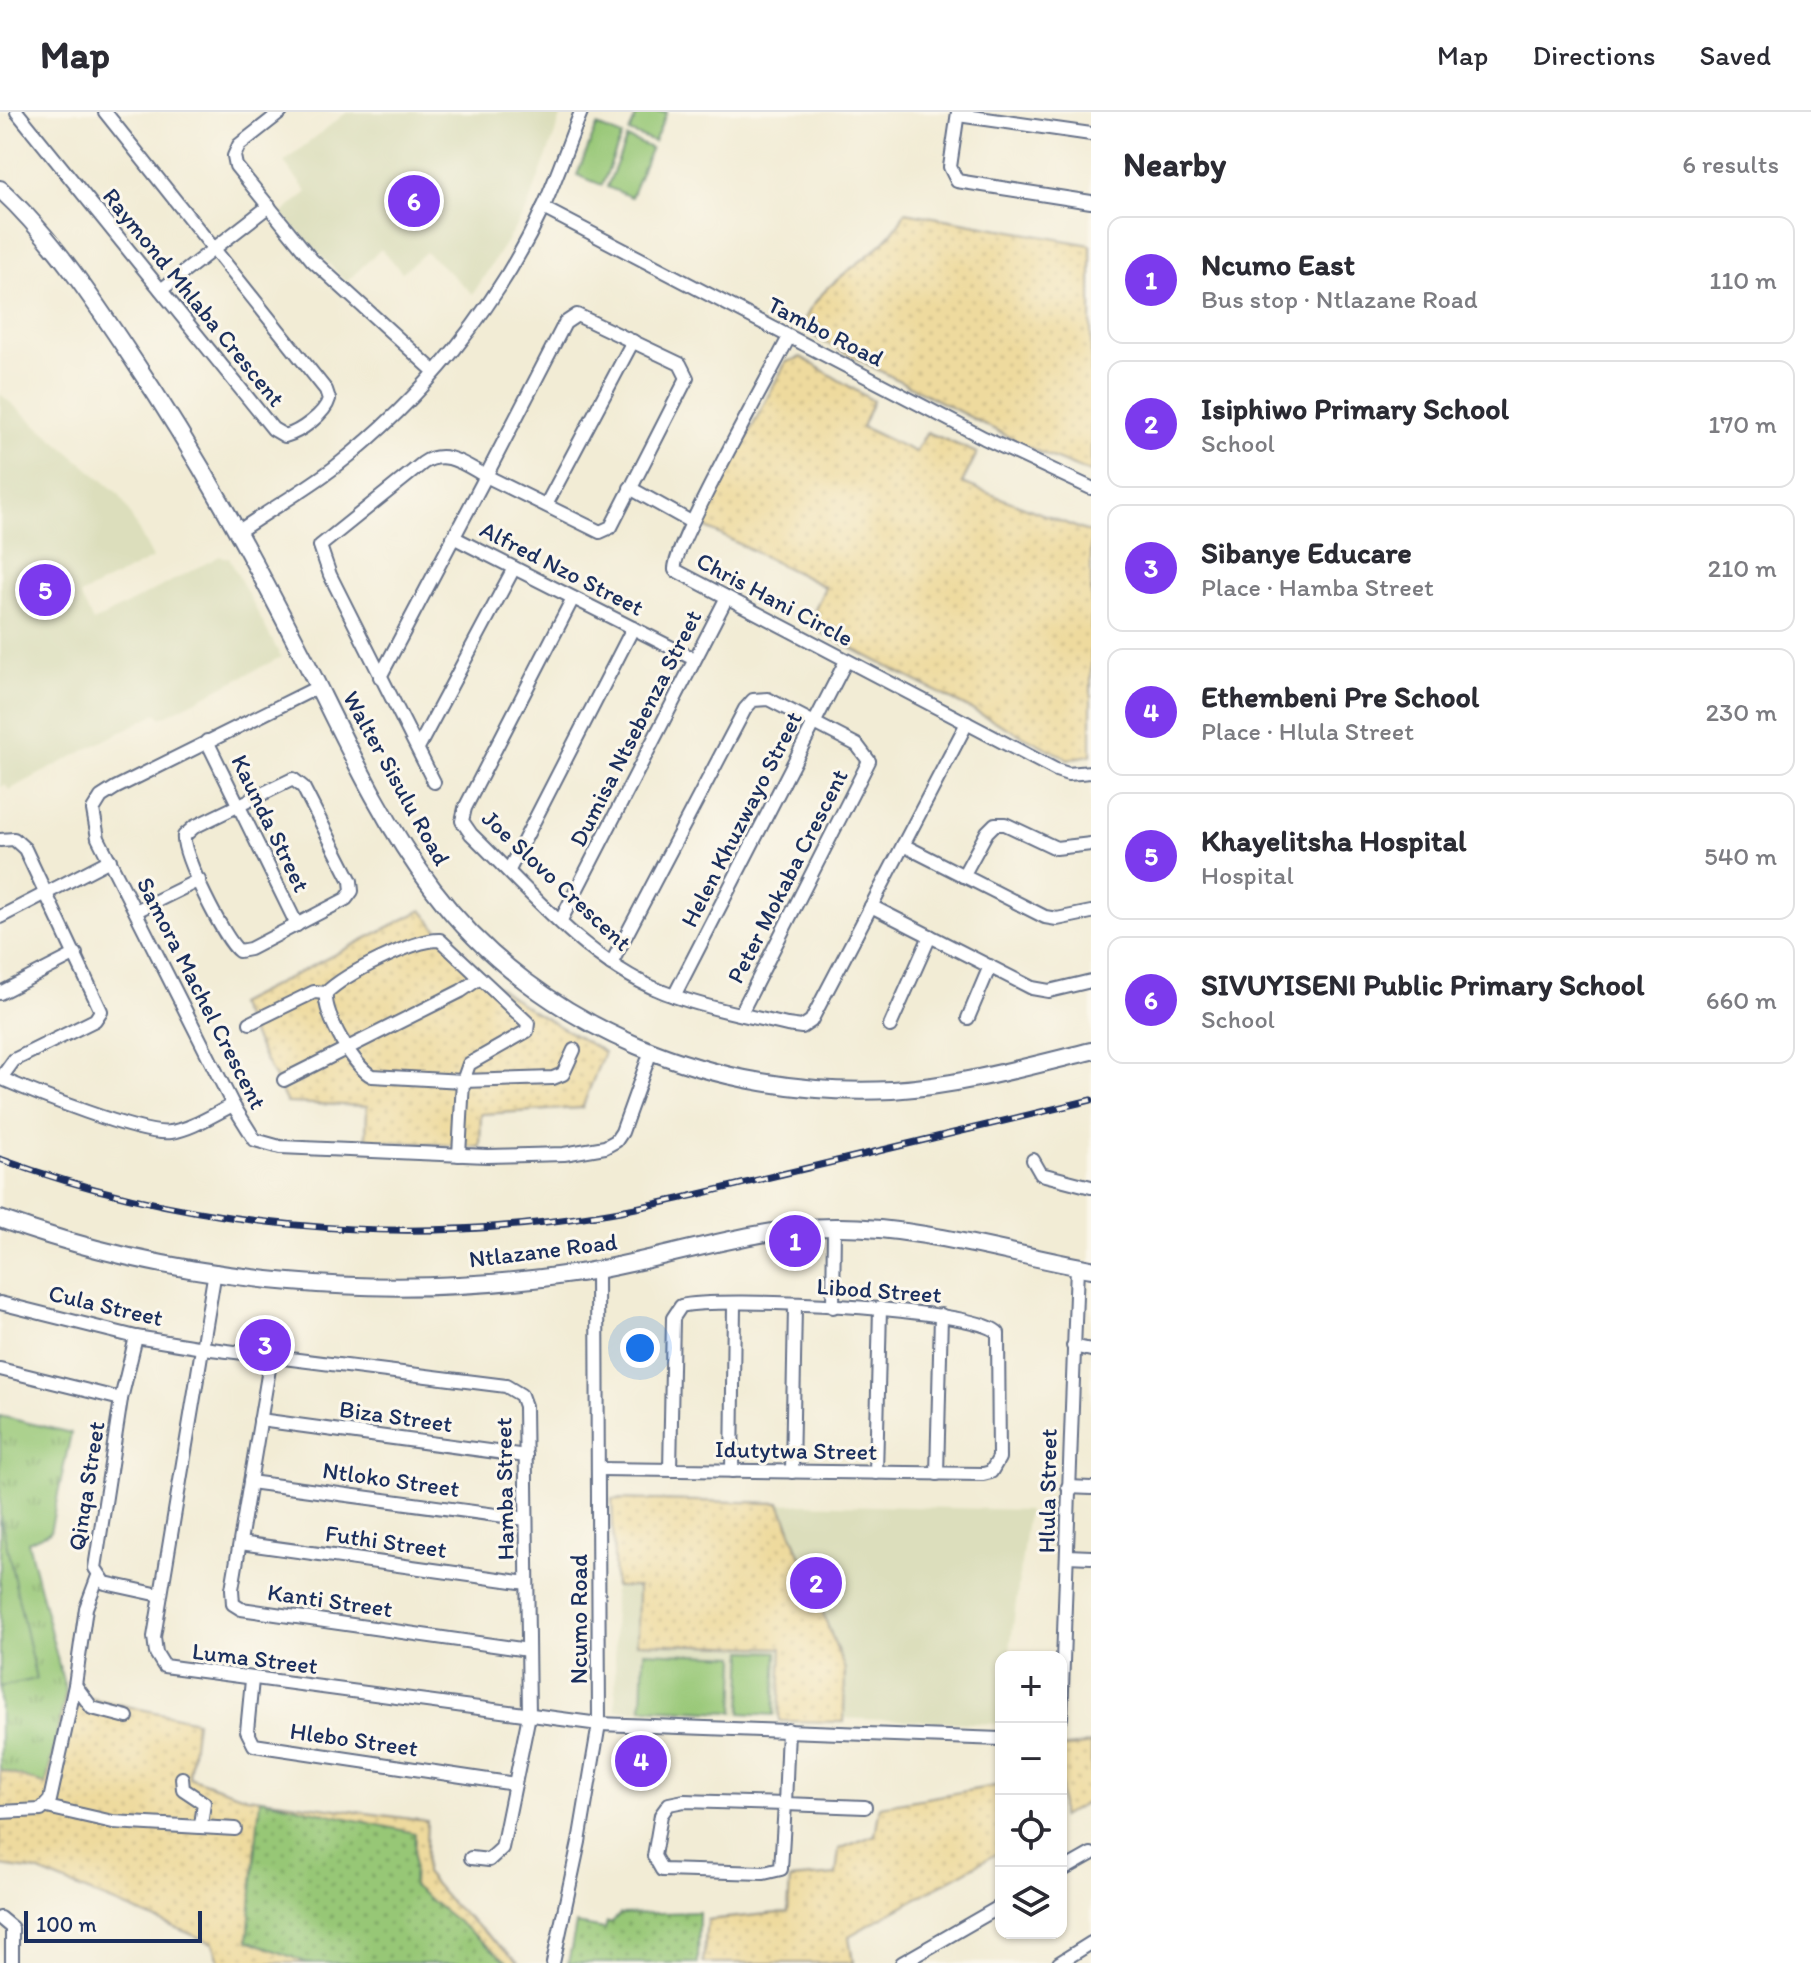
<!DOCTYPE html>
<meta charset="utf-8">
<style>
body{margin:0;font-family:Itim,sans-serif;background:#f7f7f7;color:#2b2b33}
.controls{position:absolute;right:24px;bottom:24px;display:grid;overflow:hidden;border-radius:16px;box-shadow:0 2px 6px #0004}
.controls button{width:72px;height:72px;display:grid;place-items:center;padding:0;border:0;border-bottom:2px solid #e1e1e2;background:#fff;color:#2b2b33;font:40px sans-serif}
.scale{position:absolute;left:24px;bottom:20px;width:178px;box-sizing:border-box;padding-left:8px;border:4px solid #1b2f5e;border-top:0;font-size:22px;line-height:28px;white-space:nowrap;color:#1b2f5e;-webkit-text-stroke:6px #fbf7ec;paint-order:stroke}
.you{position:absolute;left:640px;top:1236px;width:28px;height:28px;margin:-20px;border:6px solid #fff;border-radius:50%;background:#1a73e8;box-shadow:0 0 0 12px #1a73e833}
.badge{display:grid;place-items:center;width:52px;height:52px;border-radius:50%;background:#7c3aed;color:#fff;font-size:26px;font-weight:700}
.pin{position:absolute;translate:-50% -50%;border:4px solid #fff;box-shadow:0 2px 8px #0006}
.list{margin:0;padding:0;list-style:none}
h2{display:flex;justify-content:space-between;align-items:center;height:104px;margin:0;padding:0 32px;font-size:34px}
h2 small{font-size:26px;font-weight:400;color:#7c7c81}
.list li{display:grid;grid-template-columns:52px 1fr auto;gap:24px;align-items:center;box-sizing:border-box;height:128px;margin:0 16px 16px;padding:0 16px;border:2px solid #e1e1e2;border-radius:16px}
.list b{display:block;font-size:30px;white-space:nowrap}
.list p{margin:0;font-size:26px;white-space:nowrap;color:#7c7c81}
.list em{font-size:26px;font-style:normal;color:#7c7c81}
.icon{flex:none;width:44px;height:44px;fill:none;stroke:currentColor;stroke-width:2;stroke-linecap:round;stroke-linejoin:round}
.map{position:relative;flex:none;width:1091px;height:1851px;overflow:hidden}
header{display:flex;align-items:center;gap:48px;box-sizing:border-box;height:112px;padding:0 40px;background:#fff;border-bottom:2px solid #e1e1e2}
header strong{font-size:38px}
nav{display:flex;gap:44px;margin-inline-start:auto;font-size:28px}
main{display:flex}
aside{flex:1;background:#fff}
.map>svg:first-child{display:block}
.built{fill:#dcdebc}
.grass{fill:url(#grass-tufts);stroke:#597b6a;stroke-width:2}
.sand{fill:url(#sand-dots);stroke:#84847e;stroke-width:2}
.garden{fill:url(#garden-dots);stroke:#597b6a;stroke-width:2}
.pitch{fill:#97c776;stroke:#597b6a;stroke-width:2}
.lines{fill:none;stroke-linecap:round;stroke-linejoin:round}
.minor-casing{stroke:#667188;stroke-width:16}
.tertiary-casing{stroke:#667188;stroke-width:20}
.minor{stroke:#fff;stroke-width:12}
.tertiary{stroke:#fff;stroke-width:16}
.rail-casing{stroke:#1b2f5e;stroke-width:7}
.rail{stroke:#fbf7ec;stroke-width:4;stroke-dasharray:12;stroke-linecap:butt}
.labels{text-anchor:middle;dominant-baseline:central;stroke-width:6;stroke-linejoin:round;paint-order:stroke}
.street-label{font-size:24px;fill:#1b2f5e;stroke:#fbf7ec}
</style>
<header>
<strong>Map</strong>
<nav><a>Map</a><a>Directions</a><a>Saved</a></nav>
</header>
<main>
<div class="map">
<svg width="1091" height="1851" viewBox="0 0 1091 1851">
<defs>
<pattern id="grass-tufts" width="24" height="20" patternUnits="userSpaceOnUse" patternTransform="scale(2)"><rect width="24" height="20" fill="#97c776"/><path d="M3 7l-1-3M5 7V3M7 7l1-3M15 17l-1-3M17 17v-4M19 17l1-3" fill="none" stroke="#7aa264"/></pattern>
<pattern id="sand-dots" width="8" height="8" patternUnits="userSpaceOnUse" patternTransform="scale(2)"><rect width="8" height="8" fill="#eeda9e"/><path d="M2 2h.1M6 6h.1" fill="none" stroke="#ccbb8a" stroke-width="1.8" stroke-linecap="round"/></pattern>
<pattern id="garden-dots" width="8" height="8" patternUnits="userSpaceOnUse" patternTransform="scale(2)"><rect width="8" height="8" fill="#97c776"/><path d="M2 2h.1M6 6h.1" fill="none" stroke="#7aa264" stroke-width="1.8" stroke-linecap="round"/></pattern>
</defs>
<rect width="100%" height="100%" fill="#fbf7ec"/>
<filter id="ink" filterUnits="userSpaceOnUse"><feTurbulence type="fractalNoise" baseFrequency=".0125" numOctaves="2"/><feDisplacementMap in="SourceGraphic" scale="16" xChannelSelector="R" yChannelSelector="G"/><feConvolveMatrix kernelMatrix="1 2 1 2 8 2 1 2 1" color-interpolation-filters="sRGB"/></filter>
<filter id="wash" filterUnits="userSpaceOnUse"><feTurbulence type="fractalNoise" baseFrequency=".006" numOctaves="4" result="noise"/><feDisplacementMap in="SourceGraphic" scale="32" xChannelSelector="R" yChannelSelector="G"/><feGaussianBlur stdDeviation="1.8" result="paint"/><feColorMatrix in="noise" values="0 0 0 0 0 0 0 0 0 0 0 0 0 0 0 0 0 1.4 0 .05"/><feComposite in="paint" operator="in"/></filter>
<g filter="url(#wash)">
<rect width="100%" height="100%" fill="#f2ecd5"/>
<g class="built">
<polygon points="347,0 563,0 527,97 473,182 426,140 402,160 381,137 346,170 282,102 307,80 284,50"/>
<polygon points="0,282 120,383 153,446 80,483 93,510 220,444 229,446 281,545 161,606 157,601 9,678 5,672 0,675"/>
<polygon points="612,1387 1028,1398 1009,1545 1001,1545 1001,1612 616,1598"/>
</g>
<polygon class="grass" points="0,1304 71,1321 50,1420 28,1430 66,1581 46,1673 0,1658"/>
<g class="sand">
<path d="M905 100 1091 133V361L1034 338 818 227 803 212C822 161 885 147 905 100Z"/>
<polygon points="801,245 873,289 862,315 915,340 927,320 977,341 962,371 1091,421 1091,643 1068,647 808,514 825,475 701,413 786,250"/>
<polygon points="422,798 462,848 523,893 604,940 582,996 481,1002 480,1035 366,1028 367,994 287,991 237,892"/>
<polygon points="612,1387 780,1391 845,1558 844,1610 779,1609 782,1536 637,1531 638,1475 615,1475"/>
<polygon points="66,1581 196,1609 189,1665 247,1685 427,1709 425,1761 451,1791 520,1851 220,1851 213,1831 37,1759 0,1754 0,1658 46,1673"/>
<polygon points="1091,1632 1091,1688 1061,1705 1061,1636"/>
<polygon points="1001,1673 1001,1739 849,1824 853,1851 703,1851 707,1808 788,1800 790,1767 836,1763 839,1737 875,1723 880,1694"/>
</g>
<g class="garden">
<polygon points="260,1687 415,1721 413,1774 509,1851 307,1851 248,1828"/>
<polygon points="699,1800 698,1851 568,1851 576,1812 605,1817 607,1810 612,1810 620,1802"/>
</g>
<g class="pitch">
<polygon points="638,0 667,0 654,30 629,20"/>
<polygon points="597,14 622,24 602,73 577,63"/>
<polygon points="627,26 651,36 631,85 607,75"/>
<polygon points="0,1403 36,1567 0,1575"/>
<polygon points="744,1539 777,1540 774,1603 741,1601"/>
<polygon points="644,1540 736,1544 734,1600 642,1596"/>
</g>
</g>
<g filter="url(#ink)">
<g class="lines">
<defs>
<g id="minor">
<path d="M17 0 273 317 285 324C300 320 325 302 329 287L326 278 105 0"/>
<polyline points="281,0 239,33 234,44 236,54 312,148 435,260"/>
<polyline points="958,0 950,55 957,69 1091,90"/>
<polyline points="958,3 1091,22"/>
<polyline points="543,96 984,326 1091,376"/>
<polyline points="161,178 269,94"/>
<polygon points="577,203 680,252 687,266 611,415 600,420 486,364 565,211"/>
<path d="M789 225C773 257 670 440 675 458L1056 658 1068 662 1091 660"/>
<polyline points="630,376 691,410"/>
<polyline points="546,393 633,229"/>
<path d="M239 419C271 397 305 378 335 355 422 287 496 197 543 96 557 65 568 32 581 0"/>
<polyline points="453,425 694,547"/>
<path d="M573 486 465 696 462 709 471 722C531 780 593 857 674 884 710 897 749 904 787 913L802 915 811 909 967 611"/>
<path d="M380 565 486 364C465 353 445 336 423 351L320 434 330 463 434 670"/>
<polyline points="318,575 115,676 101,685 93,698 98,726 233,993 255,1028 280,1035 487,1044 564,1042 605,1035 616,1029 622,1020 651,939"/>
<polyline points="207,629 297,813"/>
<polyline points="418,636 514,456"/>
<path d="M293 667 303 675 351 769 352 779 346 787 250 837 239 839C225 829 181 741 184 724L194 715Z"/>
<polyline points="0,728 14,727 25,737 101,899 95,908 14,948 1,966"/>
<polyline points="903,733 1045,805 1057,807 1091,800"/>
<polyline points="509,758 633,516"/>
<polyline points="963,764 987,720 995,712 1005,712 1056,736 1091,732"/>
<polyline points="871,794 1032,876 1049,879 1091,869"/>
<polyline points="136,799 199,768"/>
<polyline points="0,805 110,748"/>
<polyline points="561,808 726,487"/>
<polyline points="611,852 745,597 753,588 768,587 857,633 869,649 741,901"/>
<polyline points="0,881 76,842"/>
<path d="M326 881C323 902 354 955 372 964L463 969 553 966 563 962 574 938"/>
<polyline points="674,884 846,549"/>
<polyline points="968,906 990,854"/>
<path d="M250 911 314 880 326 881C345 862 414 827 440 828L528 911 527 919 469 952 463 969 459 1043"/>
<polyline points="890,914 930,824"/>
<path d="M0 966C30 979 143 1025 171 1020 192 1017 214 1002 233 993"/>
<polyline points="284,968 461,879 480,866"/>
<polyline points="1033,1048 1041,1062 1091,1075"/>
<polyline points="215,1159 154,1525 156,1541 164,1554 599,1612 1001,1627"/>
<polyline points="0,1191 136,1225 203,1236 506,1274 521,1283 525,1294 529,1603 502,1736 489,1748 471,1746"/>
<polyline points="833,1195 834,1115"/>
<polyline points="136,1225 121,1287 95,1456 105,1471 160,1483"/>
<polyline points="1073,1234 1091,1238"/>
<polyline points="271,1245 232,1477 233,1492 241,1497 528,1538"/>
<polyline points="0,1257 121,1287"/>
<polyline points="260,1308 526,1344"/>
<path d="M599 1357C727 1359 855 1361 983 1362L991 1360 999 1346 998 1221C979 1196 718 1184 681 1194L673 1206 670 1358"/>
<polyline points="732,1359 734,1193"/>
<polyline points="792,1360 795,1194"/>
<polyline points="876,1361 880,1196"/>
<polyline points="937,1362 941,1203"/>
<polyline points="250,1370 526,1407"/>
<polyline points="1068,1375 1091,1376"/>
<polyline points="240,1431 527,1471"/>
<polyline points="1067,1444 1091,1445"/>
<polyline points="252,1568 247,1619 254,1633 515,1672"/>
<polyline points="75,1573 92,1596 127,1605"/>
<polyline points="1061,1606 1077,1154"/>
<polyline points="788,1618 785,1692 865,1695"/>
<polyline points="182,1666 183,1677 204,1691 201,1713"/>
<polygon points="684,1689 785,1692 781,1757 764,1761 662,1758 654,1744 661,1703 669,1692"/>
<polyline points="47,1695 113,1710 235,1717"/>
<polyline points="0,1700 41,1698 50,1688 75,1573 86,1496 98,1464"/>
<polyline points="1061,1759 1091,1742"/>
<polyline points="0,1806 12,1816 12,1851"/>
<polyline points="553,1851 579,1730 599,1612 597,1158"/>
<polyline points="902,1851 1001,1794"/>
<polyline points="1059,1851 1091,1831"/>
</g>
<g id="tertiary">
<path d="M0 77C52 125 95 190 134 249 198 344 252 444 304 546 343 624 380 707 433 777 539 918 719 987 892 978 959 974 1026 955 1091 939"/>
<path d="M0 1107C182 1173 388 1190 579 1161 664 1148 749 1115 835 1115 918 1114 1009 1142 1091 1157"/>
</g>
</defs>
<use href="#minor" class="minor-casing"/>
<use href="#tertiary" class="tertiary-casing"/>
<use href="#minor" class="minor"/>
<use href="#tertiary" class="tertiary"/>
<defs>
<path id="rail" d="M0 1047C189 1116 398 1135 596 1103 662 1093 726 1075 791 1060 891 1036 991 1012 1091 988"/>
</defs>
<use href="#rail" class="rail-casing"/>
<use href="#rail" class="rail"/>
</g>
</g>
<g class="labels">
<g class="street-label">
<text transform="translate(194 185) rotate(51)">Raymond Mhlaba Crescent</text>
<text transform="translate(826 219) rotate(27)">Tambo Road</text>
<text transform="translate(562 456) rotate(27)">Alfred Nzo Street</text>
<text transform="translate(775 487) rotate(28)">Chris Hani Circle</text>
<text transform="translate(635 616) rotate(-63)">Dumisa Ntsebenza Street</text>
<text transform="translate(397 666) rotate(61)">Walter Sisulu Road</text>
<text transform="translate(741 707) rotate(-63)">Helen Khuzwayo Street</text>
<text transform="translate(271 711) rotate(64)">Kaunda Street</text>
<text transform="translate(787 764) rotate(-63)">Peter Mokaba Crescent</text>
<text transform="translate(557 768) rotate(43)">Joe Slovo Crescent</text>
<text transform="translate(202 881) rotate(63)">Samora Machel Crescent</text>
<text transform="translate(543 1138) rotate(-7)">Ntlazane Road</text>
<text transform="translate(879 1178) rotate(4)">Libod Street</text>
<text transform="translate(106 1193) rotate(13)">Cula Street</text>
<text transform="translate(396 1304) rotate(8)">Biza Street</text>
<text transform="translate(796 1338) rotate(1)">Idutytwa Street</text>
<text transform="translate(391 1367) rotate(8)">Ntloko Street</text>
<text transform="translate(86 1374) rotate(-81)">Qinqa Street</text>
<text transform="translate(504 1377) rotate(-91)">Hamba Street</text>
<text transform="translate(1047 1379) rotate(-89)">Hlula Street</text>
<text transform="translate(386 1429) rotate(8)">Futhi Street</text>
<text transform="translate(330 1488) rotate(8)">Kanti Street</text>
<text transform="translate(578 1507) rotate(-90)">Ncumo Road</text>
<text transform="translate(255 1546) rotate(7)">Luma Street</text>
<text transform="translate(354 1627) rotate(8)">Hlebo Street</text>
</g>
</g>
</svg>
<div class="controls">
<button>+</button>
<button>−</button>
<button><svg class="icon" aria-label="locate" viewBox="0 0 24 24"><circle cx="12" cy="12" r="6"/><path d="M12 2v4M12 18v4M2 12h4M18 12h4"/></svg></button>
<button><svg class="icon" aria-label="layers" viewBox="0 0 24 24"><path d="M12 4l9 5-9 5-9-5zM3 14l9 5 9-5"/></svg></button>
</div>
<div class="scale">100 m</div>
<div class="you"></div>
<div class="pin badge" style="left:795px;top:1129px">1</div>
<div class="pin badge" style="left:816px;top:1471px">2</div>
<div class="pin badge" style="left:265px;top:1233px">3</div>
<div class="pin badge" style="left:641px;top:1649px">4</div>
<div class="pin badge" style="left:45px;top:478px">5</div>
<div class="pin badge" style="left:414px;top:89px">6</div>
</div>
<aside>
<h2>Nearby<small>6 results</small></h2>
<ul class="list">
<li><span class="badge">1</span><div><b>Ncumo East</b><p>Bus stop · Ntlazane Road</p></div><em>110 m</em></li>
<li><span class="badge">2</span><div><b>Isiphiwo Primary School</b><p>School</p></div><em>170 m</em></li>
<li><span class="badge">3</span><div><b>Sibanye Educare</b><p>Place · Hamba Street</p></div><em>210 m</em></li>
<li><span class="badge">4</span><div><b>Ethembeni Pre School</b><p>Place · Hlula Street</p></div><em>230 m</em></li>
<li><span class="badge">5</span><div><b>Khayelitsha Hospital</b><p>Hospital</p></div><em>540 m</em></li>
<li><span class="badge">6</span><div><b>SIVUYISENI Public Primary School</b><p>School</p></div><em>660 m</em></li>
</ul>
</aside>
</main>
